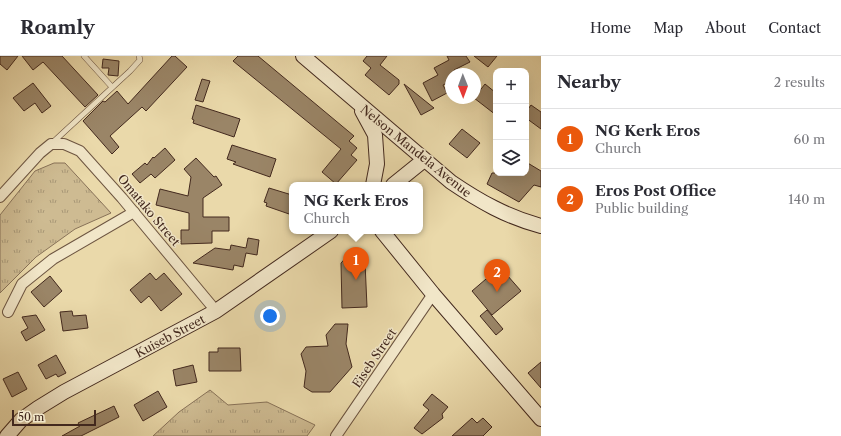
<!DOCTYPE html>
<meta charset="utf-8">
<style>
body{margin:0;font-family:"Libre Caslon Text",serif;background:#f2f2f3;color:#2b2b33}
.controls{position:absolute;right:12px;top:12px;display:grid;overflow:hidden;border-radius:8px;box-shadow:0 4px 16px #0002}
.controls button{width:36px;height:36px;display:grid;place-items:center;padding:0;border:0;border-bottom:1px solid #e1e1e2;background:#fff;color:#2b2b33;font:20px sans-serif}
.compass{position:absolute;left:445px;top:12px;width:36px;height:36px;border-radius:50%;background:#fff;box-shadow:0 4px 16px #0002;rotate:179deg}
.scale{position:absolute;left:12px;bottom:10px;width:84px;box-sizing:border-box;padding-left:4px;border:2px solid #43291e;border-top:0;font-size:11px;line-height:14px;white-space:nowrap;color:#43291e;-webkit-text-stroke:3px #f1e6c8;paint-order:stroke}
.you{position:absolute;left:270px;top:260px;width:14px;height:14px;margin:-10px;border:3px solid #fff;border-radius:50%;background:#1a73e8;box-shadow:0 0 0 6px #1a73e833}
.badge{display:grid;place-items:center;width:26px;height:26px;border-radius:50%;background:#ea580c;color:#fff;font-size:13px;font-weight:700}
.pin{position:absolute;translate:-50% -33px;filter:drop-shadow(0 1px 2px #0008)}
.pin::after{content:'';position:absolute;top:21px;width:14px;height:12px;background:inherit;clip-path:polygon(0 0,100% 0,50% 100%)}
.popup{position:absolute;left:289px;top:126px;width:134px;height:52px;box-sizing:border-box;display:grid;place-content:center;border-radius:8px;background:#fff;filter:drop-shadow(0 1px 3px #0005);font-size:13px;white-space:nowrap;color:#7c7c81}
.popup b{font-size:15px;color:#2b2b33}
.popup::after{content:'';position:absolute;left:50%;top:100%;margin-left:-8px;border:8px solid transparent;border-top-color:#fff}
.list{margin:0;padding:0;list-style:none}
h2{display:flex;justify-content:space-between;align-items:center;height:52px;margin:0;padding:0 16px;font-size:17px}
h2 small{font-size:13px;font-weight:400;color:#7c7c81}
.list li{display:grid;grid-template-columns:26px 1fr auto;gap:12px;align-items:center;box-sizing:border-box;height:60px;padding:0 16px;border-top:1px solid #e1e1e2}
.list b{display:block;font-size:15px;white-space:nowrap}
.list p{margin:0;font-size:13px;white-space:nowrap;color:#7c7c81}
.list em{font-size:13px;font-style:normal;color:#7c7c81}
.icon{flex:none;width:22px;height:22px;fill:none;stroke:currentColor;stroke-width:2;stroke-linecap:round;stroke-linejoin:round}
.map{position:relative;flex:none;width:541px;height:380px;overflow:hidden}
header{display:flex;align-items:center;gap:24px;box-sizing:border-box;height:56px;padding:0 20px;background:#fff;border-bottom:1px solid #e1e1e2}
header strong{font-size:19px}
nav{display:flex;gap:22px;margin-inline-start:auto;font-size:14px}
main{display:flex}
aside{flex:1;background:#fff}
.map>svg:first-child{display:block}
.grass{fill:url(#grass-tufts);stroke:#887258}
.building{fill:#9a8567;stroke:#43291e}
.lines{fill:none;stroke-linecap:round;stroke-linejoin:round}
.lane-casing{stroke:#6d5541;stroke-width:6}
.street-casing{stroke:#6d5541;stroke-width:12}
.secondary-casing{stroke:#43291e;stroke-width:16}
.lane{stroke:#f1e6c8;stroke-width:5}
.street{stroke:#f1e6c8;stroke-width:10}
.secondary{stroke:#f1e6c8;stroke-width:14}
.labels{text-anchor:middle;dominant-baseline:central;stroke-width:3;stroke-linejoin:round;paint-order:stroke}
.street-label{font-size:12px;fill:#43291e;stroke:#f1e6c8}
</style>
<header>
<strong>Roamly</strong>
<nav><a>Home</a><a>Map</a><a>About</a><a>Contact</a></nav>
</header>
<main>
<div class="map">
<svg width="541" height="380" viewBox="0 0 541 380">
<defs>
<pattern id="grass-tufts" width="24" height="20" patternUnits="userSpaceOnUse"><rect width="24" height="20" fill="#cebb92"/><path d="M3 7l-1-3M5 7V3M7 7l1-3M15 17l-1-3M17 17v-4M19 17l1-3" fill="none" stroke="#a99877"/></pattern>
</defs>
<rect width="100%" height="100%" fill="#ead9aa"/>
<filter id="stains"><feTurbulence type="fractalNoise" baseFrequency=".005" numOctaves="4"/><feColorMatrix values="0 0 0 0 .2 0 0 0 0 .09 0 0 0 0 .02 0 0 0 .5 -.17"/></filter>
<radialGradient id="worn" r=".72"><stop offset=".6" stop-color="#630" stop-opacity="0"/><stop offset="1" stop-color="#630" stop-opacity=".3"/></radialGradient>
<g class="grass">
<polygon points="54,107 65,107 111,157 75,173 36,201 0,237 0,159 35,115"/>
<polygon points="210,334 228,349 267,346 315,369 307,380 153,380 179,356"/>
</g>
<g class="building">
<polygon points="0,0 18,0 7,14 0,8"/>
<polygon points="22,0 62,0 98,39 85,51 43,6 33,14"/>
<polygon points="172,0 175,0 187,11 146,55 142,51 110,80 119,91 112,98 83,65 103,45 105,46 117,35 128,48"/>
<polygon points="238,0 258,0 354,80 349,85 357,92 351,99 357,104 336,128 322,116 341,93 233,5"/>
<polygon points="367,0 387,0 380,9 399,24 399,28 389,39 365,19 371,12 363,5"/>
<polygon points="447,0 466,0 470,6 454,14 456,18 451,18 451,25 443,29 447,37 432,45 423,27 438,19 434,12 449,4"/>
<polygon points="474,0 497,0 488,11"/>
<polygon points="103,3 119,5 118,20 108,19 109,12 102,12"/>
<polygon points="202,23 210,25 203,46 195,44"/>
<polygon points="33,27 51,50 42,57 35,47 24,55 13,42"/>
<polygon points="404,28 434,52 421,59"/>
<polygon points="485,28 496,37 496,59 474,42"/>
<polygon points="196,49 240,63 234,81 193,67 194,64 192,63"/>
<polygon points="531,49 541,56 541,73 526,62 526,56"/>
<polygon points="462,73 480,87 467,102 449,88"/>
<polygon points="232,89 276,103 270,121 233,108 236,106 227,103"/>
<polygon points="165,92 175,104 155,122 151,118 140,127 132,118 145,107 147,109 153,101 154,102"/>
<polygon points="196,102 214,121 216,120 222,129 203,142 203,161 229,161 229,175 212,175 212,187 181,188 181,174 189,174 189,157 156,149 160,133 188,140 191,121 184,113"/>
<polygon points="526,106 541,115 541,131 534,129 519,146 487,128 492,117 526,117"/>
<polygon points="269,132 292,139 292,159 266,150 267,147 264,146"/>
<polygon points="248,182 259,184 257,199 246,197 243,211 234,209 233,214 193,207 215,192 230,194 231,189 246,192"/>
<polygon points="353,194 365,206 367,251 342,252 341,207"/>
<polygon points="500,211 521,235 492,259 472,235"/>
<polygon points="150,217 156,224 164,217 182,238 161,255 149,240 141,247 130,234"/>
<polygon points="50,220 62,235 44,251 31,236"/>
<polygon points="487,254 503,273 496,279 480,260"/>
<polygon points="72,255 73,260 86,259 88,272 63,275 60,256"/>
<polygon points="36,259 45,274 26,285 21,276 28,272 22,261"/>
<polygon points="335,268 348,268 346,288 352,311 330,336 312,336 304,331 306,315 301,298 306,291 328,290 326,279"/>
<polygon points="218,292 240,292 241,315 209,315 209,296 218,296"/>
<polygon points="56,299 66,317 58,321 56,318 46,323 38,309"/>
<polygon points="541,306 541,332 528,317"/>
<polygon points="193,309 197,326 176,330 173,314"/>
<polygon points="18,316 27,333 12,341 3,323"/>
<polygon points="158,335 167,351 143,365 134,349"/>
<polygon points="432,338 448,351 442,358 443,362 422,378 414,372 429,354 423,349"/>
<polygon points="114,350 119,361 81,380 62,380 80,370 78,367"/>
<polygon points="472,362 477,367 483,362 492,371 483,380 452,380"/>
</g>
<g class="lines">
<defs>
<g id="lane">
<polyline points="84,0 112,31"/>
<polyline points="51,88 130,15 140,4 139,0"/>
</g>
<g id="street">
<polyline points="0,141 40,97 51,88 64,88 80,95 122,142 216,255"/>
<polyline points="8,256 22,228 53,203 134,156"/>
<polyline points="336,380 433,238"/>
</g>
<g id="secondary">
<path d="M303 0 451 126C479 145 507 161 541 170"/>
<polyline points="362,55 375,79 377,108 373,129"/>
<polyline points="393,129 424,104"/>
<polyline points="382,175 433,238 541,363"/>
<polyline points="7,380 21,364 38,352 64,336 216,255 331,175"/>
</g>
</defs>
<use href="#lane" class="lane-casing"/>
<use href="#street" class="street-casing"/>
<use href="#secondary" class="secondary-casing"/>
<use href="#lane" class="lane"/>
<use href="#street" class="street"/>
<use href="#secondary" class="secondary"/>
</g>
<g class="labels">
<g class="street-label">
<text transform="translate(416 95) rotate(39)">Nelson Mandela Avenue</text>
<text transform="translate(149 154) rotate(50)">Omatako Street</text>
<text transform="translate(170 280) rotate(-28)">Kuiseb Street</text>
<text transform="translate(374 302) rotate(-56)">Eiseb Street</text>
</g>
</g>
<rect width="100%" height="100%" filter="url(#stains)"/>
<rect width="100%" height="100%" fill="url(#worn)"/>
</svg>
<div class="controls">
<button>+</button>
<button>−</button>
<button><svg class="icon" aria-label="layers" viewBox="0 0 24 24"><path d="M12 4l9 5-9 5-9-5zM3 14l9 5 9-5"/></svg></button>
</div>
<svg class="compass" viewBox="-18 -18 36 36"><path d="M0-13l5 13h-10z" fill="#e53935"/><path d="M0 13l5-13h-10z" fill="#7c7c81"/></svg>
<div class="scale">50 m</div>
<div class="you"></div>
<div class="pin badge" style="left:356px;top:224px">1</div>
<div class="popup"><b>NG Kerk Eros</b>Church</div>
<div class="pin badge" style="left:497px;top:236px">2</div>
</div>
<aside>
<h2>Nearby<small>2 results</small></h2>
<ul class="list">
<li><span class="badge">1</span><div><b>NG Kerk Eros</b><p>Church</p></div><em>60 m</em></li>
<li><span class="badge">2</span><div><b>Eros Post Office</b><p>Public building</p></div><em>140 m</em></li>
</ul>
</aside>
</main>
